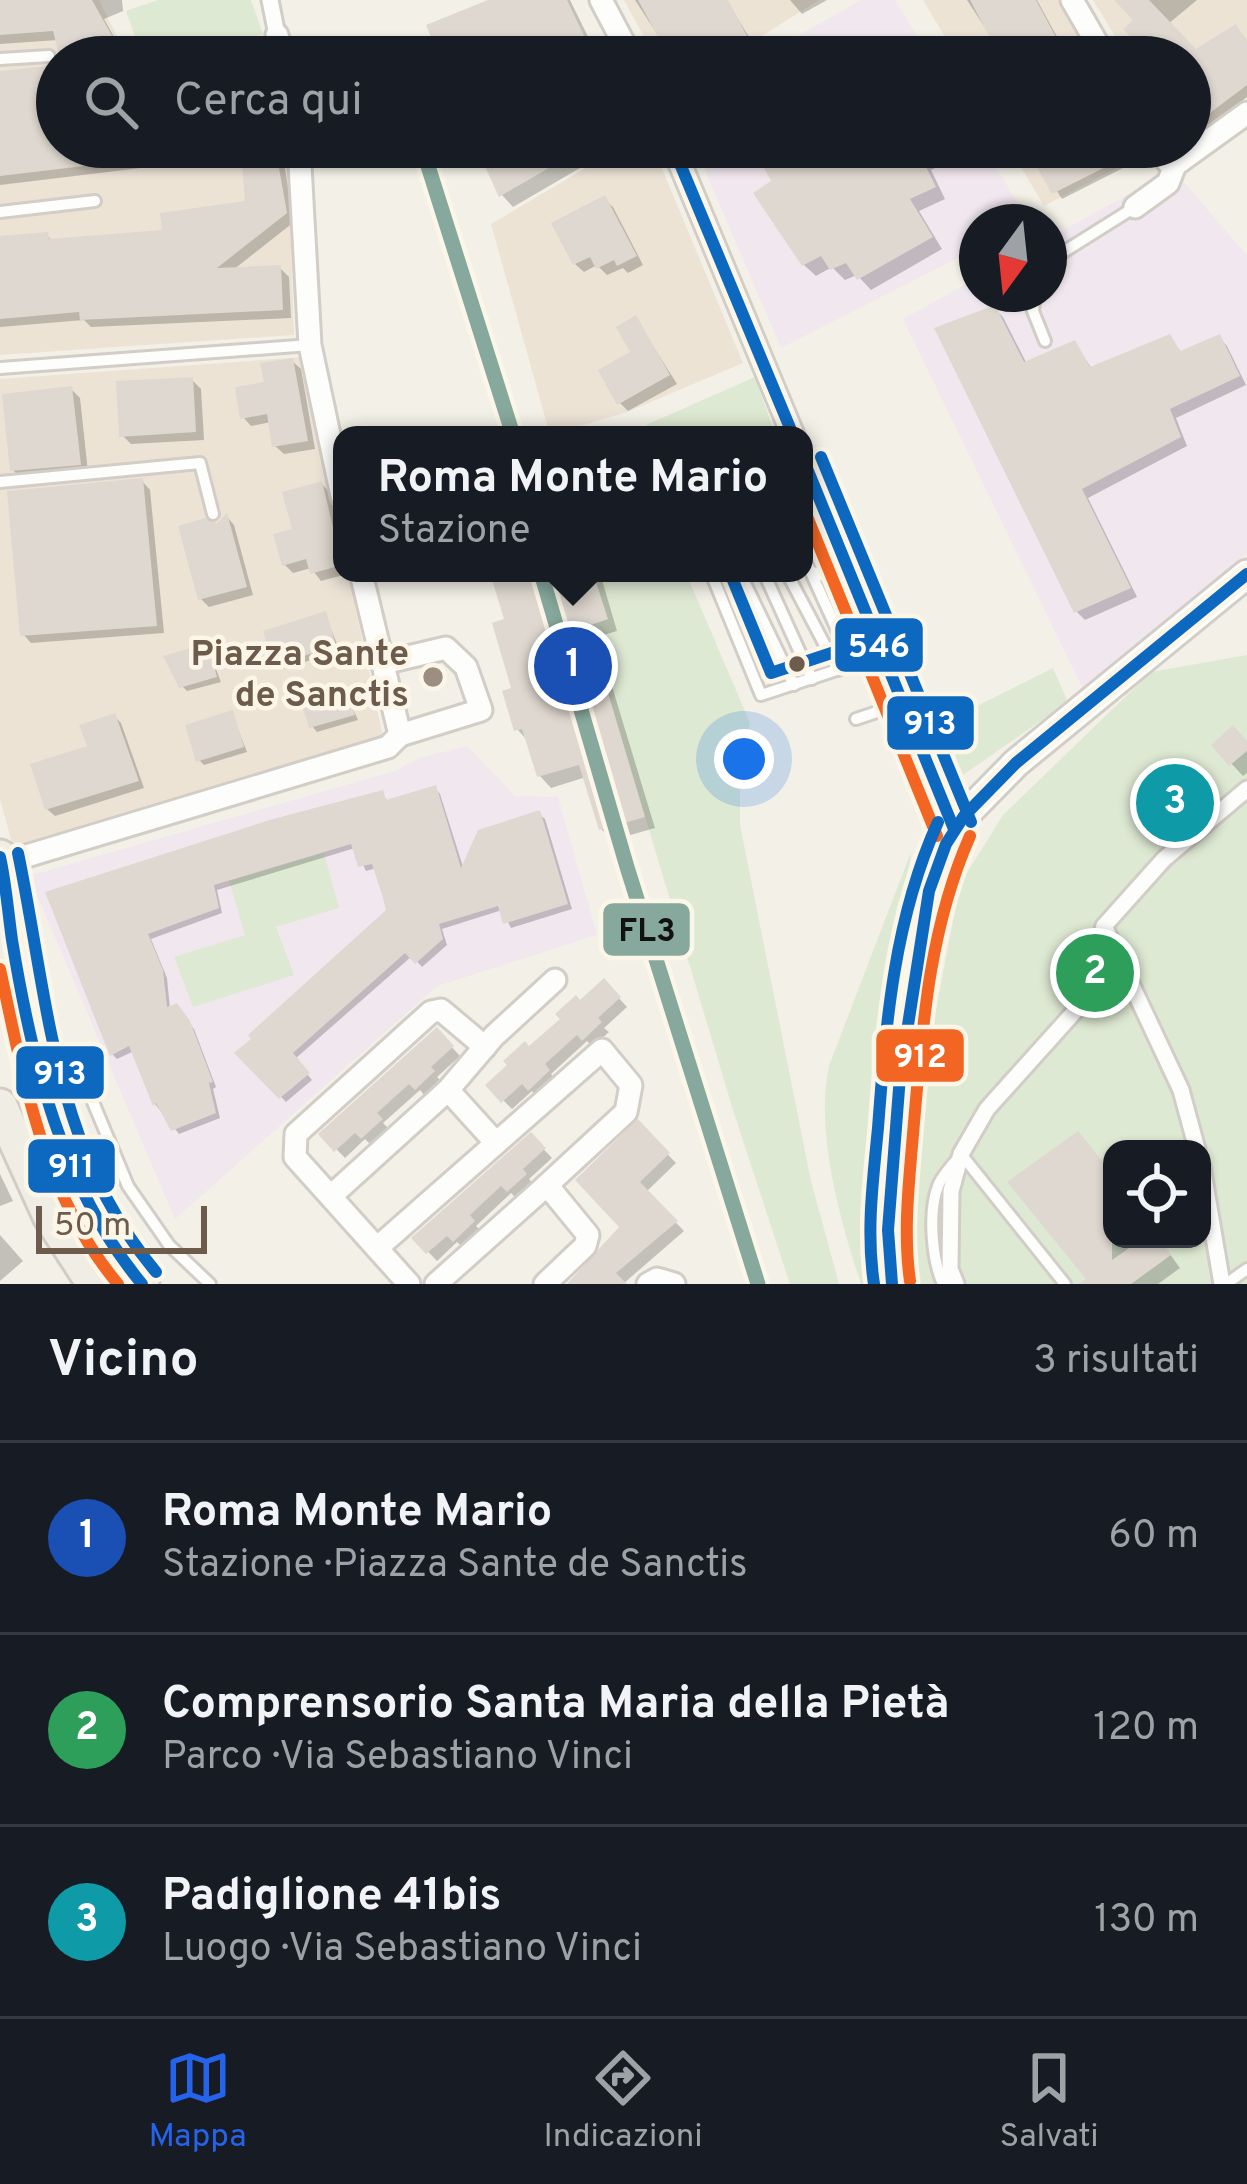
<!DOCTYPE html>
<html lang="it">
<meta charset="utf-8">
<style>
body{margin:0;font-family:Overpass,sans-serif;background:#242831;color:#f1f3f6}
.controls{position:absolute;right:36px;bottom:36px;display:grid;overflow:hidden;border-radius:24px;box-shadow:0 3px 9px #0004}
.controls button{width:108px;height:108px;display:grid;place-items:center;padding:0;border:0;border-bottom:3px solid #363941;background:#171b24;color:#f1f3f6;font:60px sans-serif}
.compass{position:absolute;left:959px;top:204px;width:108px;height:108px;border-radius:50%;background:#171b24;box-shadow:0 3px 9px #0004;rotate:195deg}
.scale{position:absolute;left:36px;bottom:30px;width:171px;box-sizing:border-box;padding-left:12px;border:6px solid #6d5b4c;border-top:0;font-size:33px;line-height:42px;white-space:nowrap;color:#6d5b4c;-webkit-text-stroke:9px #fcf6e8;paint-order:stroke}
.you{position:absolute;left:744px;top:759px;width:42px;height:42px;margin:-30px;border:9px solid #fff;border-radius:50%;background:#1a73e8;box-shadow:0 0 0 18px #1a73e833}
.badge{display:grid;place-items:center;width:78px;height:78px;border-radius:50%;background:#2563eb;color:#fff;font-size:39px;font-weight:700}
.pin{position:absolute;translate:-50% -50%;border:6px solid #fff;box-shadow:0 3px 12px #0006}
.popup{position:absolute;left:333px;top:426px;width:480px;height:156px;box-sizing:border-box;display:grid;place-content:center;border-radius:24px;background:#171b24;filter:drop-shadow(0 3px 9px #0005);font-size:39px;white-space:nowrap;color:#9ea1a6}
.popup b{font-size:45px;color:#f1f3f6}
.popup::after{content:'';position:absolute;left:50%;top:100%;margin-left:-24px;border:24px solid transparent;border-top-color:#171b24}
.list{margin:0;padding:0;list-style:none}
h2{display:flex;justify-content:space-between;align-items:center;height:156px;margin:0;padding:0 48px;font-size:51px}
h2 small{font-size:39px;font-weight:400;color:#9ea1a6}
.list li{display:grid;grid-template-columns:78px 1fr auto;gap:36px;align-items:center;box-sizing:border-box;height:192px;padding:0 48px;border-top:3px solid #363941}
.list b{display:block;font-size:45px;white-space:nowrap}
.list p{margin:0;font-size:39px;white-space:nowrap;color:#9ea1a6}
.list em{font-size:39px;font-style:normal;color:#9ea1a6}
.icon{flex:none;width:66px;height:66px;fill:none;stroke:currentColor;stroke-width:2;stroke-linecap:round;stroke-linejoin:round}
.map{position:relative;flex:none;width:1247px;height:1284px;overflow:hidden}
.search{position:absolute;background:#171b24;box-shadow:0 3px 9px #0004;left:36px;right:36px;top:36px;height:132px;display:flex;align-items:center;gap:30px;box-sizing:border-box;padding:0 42px;border-radius:66px;color:#9ea1a6;font-size:45px}
.sheet{height:732px;background:#171b24}
nav{display:flex;justify-content:space-around;align-items:center;box-sizing:border-box;height:168px;border-top:3px solid #363941;background:#171b24;font-size:33px;color:#9ea1a6}
nav a{display:grid;justify-items:center;gap:6px}
nav .on{color:#2563eb}
.map>svg:first-child{display:block}
.residential{fill:#ece3d5}
.education{fill:#f1e7ee}
.green{fill:#dee9d3;fill-rule:evenodd}
.shadow{fill:#0003}
.building{fill:#dfd8d0}
.lines{fill:none;stroke-linecap:round;stroke-linejoin:round}
.service-casing{stroke:#d2cdc6;stroke-width:16}
.pedestrian-casing{stroke:#d2cdc6;stroke-width:21}
.minor-casing{stroke:#d2cdc6;stroke-width:27}
.tertiary-casing{stroke:#d2cdc6;stroke-width:33}
.primary-casing{stroke:#d3ccc5;stroke-width:39}
.service{stroke:#fdfdfb;stroke-width:10}
.pedestrian{stroke:#fdfdfb;stroke-width:15}
.minor{stroke:#fdfdfb;stroke-width:21}
.tertiary{stroke:#fdfdfb;stroke-width:27}
.primary{stroke:#f0ede4;stroke-width:33}
.bus-1-casing{stroke:#fcf6e8;stroke-width:21}
.bus-2-casing{stroke:#fcf6e8;stroke-width:21}
.bus-3-casing{stroke:#fcf6e8;stroke-width:21}
.bus-4-casing{stroke:#fcf6e8;stroke-width:21}
.bus-1{stroke:#0c69bf;stroke-width:12}
.bus-2{stroke:#f26522;stroke-width:12}
.bus-3{stroke:#0c69bf;stroke-width:12}
.bus-4{stroke:#0c69bf;stroke-width:12}
.rail-1-casing{stroke:#fcf6e8;stroke-width:24}
.rail-1{stroke:#87a89c;stroke-width:15}
.bus-dot{fill:#6d5b4c;stroke:#fcf6e8;stroke-width:4.5}
.poi-dot{fill:#9c8f82;stroke:#fcf6e8;stroke-width:4.5}
.labels{text-anchor:middle;dominant-baseline:central;stroke-width:9;stroke-linejoin:round;paint-order:stroke}
.poi-label{font-size:36px;font-weight:bold;fill:#6d5b4c;stroke:#fcf6e8;text-anchor:end}
.line-badge{stroke:#fcf6e8;stroke-width:4.5}
.badge-label{font-size:33px;text-anchor:middle;font-weight:bold;fill:#fff}
.pale-badge-label{font-size:33px;text-anchor:middle;font-weight:bold;fill:#111}
</style>
<div class="map">
<svg width="1247" height="1284" viewBox="0 0 1247 1284">
<rect width="100%" height="100%" fill="#f3f0e7"/>
<g class="residential">
<polygon points="0,0 99,0 127,57 57,57 57,147 288,147 294,335 0,355"/>
<polygon points="624,0 819,0 728,57 655,57"/>
<polygon points="923,0 1058,0 1092,57 957,57"/>
<polygon points="1093,0 1247,0 1247,97 1190,141 1190,57 1128,57"/>
<polygon points="621,147 653,147 743,363 627,412 550,435 491,224"/>
<polygon points="1009,147 1144,147 1147,152 1044,206"/>
<polygon points="303,357 342,546 342,573 348,573 383,737 13,847 0,799 0,379"/>
</g>
<g class="education">
<polygon points="861,0 895,0 930,57 761,57"/>
<polygon points="695,147 984,147 1029,222 977,222 977,248 781,348"/>
<polygon points="1173,170 1247,255 1247,553 1083,689 903,319 977,278 977,294 1049,294 1049,238"/>
<polygon points="467,746 515,796 558,797 597,935 437,986 175,1219 29,876 398,770 416,759"/>
</g>
<g class="green">
<polygon points="158,0 251,0 263,34 196,57 142,57 126,11"/>
<polygon points="755,377 774,431 763,435 650,435 646,425"/>
<polygon points="593,573 686,573 750,723 740,777 740,825 811,1181 839,1284 790,1284 733,1110 588,626 607,619"/>
<path d="M1247 655V1284H916L912 1225 926 1062 960 884 1003 815 1151 672ZM1112 1149H1202V1239H1112Z"/>
<polygon points="1053,668 1068,702 960,777 935,727"/>
<path d="M911 852 869 1216 874 1284H861C840 1220 815 1132 829 1066Z"/>
<polygon points="324,853 339,908 276,927 294,975 193,1007 174,957 245,935 229,881"/>
</g>
<g class="shadow">
<polygon points="0,0 122,0 123,11 104,19 125,57 62,57 58,40 0,44"/>
<polygon points="496,0 570,0 598,57 443,57"/>
<polygon points="635,0 726,0 754,45 733,57 672,57"/>
<polygon points="790,0 827,0 802,14"/>
<polygon points="967,0 1037,0 1068,57 1004,57"/>
<polygon points="1119,0 1197,0 1168,24 1196,53 1243,35 1247,42 1247,97 1199,133 1190,124 1190,57 1154,57 1137,20"/>
<polygon points="57,68 57,147 138,147 141,168 0,185 0,74"/>
<polygon points="481,147 616,147 513,207 502,195"/>
<polygon points="776,147 934,147 944,164 931,170 945,199 919,211 942,249 871,290 857,275 845,280 832,267 816,276 804,265 775,181"/>
<polygon points="1029,147 1118,147 1127,166 1062,199"/>
<polygon points="275,155 284,163 294,222 233,270 280,268 289,277 291,318 91,327 84,320 0,327 0,239 47,235 53,242 165,232 248,204"/>
<polygon points="604,199 613,207 643,265 628,273 623,268 607,275 597,265 584,272 575,264"/>
<polygon points="994,308 1003,317 1027,364 1075,343 1092,369 1169,337 1182,353 1219,337 1227,346 1246,385 1176,418 1187,446 1088,498 1137,597 1085,620 1076,611"/>
<polygon points="636,319 677,384 628,411 620,403 634,353"/>
<polygon points="292,361 301,369 315,449 284,454 275,446 271,422 251,426 243,417 267,385"/>
<polygon points="192,380 201,389 204,440 131,444 122,435"/>
<polygon points="71,389 80,398 88,472 21,479 13,470"/>
<polygon points="142,481 150,490 164,633 31,643 23,634"/>
<polygon points="322,484 330,493 342,537 342,573 351,573 321,581 311,568 293,573 284,564 296,531"/>
<polygon points="227,517 234,525 253,595 209,607 200,598 217,527"/>
<polygon points="493,573 600,573 617,631 597,637 655,828 613,840 601,829 586,777 551,788 540,776 529,742 517,729 508,621"/>
<polygon points="325,615 340,651 282,669 277,664"/>
<polygon points="207,646 221,682 187,691 182,686"/>
<polygon points="348,698 358,720 317,732 312,726"/>
<polygon points="232,714 247,752 204,765 199,760"/>
<polygon points="114,716 121,723 144,788 55,816 47,809"/>
<polygon points="1247,744 1247,773 1243,776 1215,746"/>
<polygon points="435,788 440,794 464,870 539,814 545,819 572,909 511,928 502,910 442,929 447,945 422,967 412,956 295,1059 312,1080 286,1102 239,1053 390,911 377,868 366,871 355,848 217,890 222,913 151,939 167,978 170,1009 181,1012 194,1029 216,1087 213,1089 220,1118 179,1134 155,1104 134,1051 117,1059 112,1054 49,894 382,794 389,803"/>
<polygon points="1200,790 1216,807 1177,842 1147,812"/>
<polygon points="604,982 627,1007 604,1028 609,1032 592,1047 587,1041 551,1074 556,1080 538,1097 532,1091 512,1109 489,1086"/>
<polygon points="437,1031 460,1056 437,1077 441,1081 425,1096 420,1090 383,1123 389,1129 371,1145 365,1139 345,1158 322,1134"/>
<polygon points="638,1124 676,1163 646,1192 684,1231 623,1284 571,1284 623,1227"/>
<polygon points="531,1136 552,1158 529,1179 533,1184 517,1199 511,1193 476,1226 481,1231 463,1248 457,1242 437,1261 415,1238"/>
<polygon points="0,1174 13,1201 0,1206"/>
<polygon points="1112,1177 1112,1239 1159,1239 1180,1268 1158,1284 1089,1284"/>
<polygon points="0,1235 23,1261 0,1281"/>
</g>
<g class="building">
<polygon points="0,0 92,0 116,43 59,55 53,31 0,35"/>
<polygon points="488,0 567,0 594,57 439,57 426,25"/>
<polygon points="638,0 728,0 747,36 710,57 669,57"/>
<polygon points="970,0 1036,0 1058,41 1026,57 1000,57"/>
<polygon points="1114,0 1149,0 1196,49 1236,24 1247,42 1247,85 1190,128 1190,57 1150,57 1123,29 1133,20"/>
<polygon points="57,65 57,147 134,147 135,160 0,176 0,71"/>
<polygon points="476,147 585,147 499,197"/>
<polygon points="770,147 916,147 936,187 910,199 933,237 857,280 846,263 830,270 821,256 802,266 753,193 771,181 757,155"/>
<polygon points="1059,147 1143,147 1143,148 1052,194 1033,160"/>
<polygon points="276,151 287,213 217,268 281,265 283,310 80,320 79,312 0,319 0,236 48,232 49,239 162,230 160,213 245,201 242,164"/>
<polygon points="605,195 637,256 617,266 614,260 596,269 590,257 573,265 551,223"/>
<polygon points="995,305 1024,362 1075,340 1090,367 1170,334 1180,351 1220,334 1240,376 1170,409 1181,437 1082,489 1131,588 1074,613 934,328"/>
<polygon points="636,315 670,375 617,405 598,370 630,352 616,327"/>
<polygon points="293,358 308,441 272,447 267,414 240,419 235,387 264,382 260,363"/>
<polygon points="193,377 196,432 119,437 116,381"/>
<polygon points="72,386 81,465 10,471 2,394"/>
<polygon points="143,478 157,626 20,636 7,491"/>
<polygon points="322,481 342,565 310,574 306,559 282,566 273,534 292,529 282,492"/>
<polygon points="227,513 247,587 198,600 178,526 205,518 217,523"/>
<polygon points="490,573 593,573 608,619 588,626 645,817 599,830 579,765 537,777 522,729 514,731 502,691 511,688 492,623 504,619"/>
<polygon points="326,611 336,646 274,665 263,631"/>
<polygon points="208,643 217,677 179,688 163,656"/>
<polygon points="349,694 355,715 309,728 303,708"/>
<polygon points="233,710 244,747 196,762 185,725"/>
<polygon points="115,713 139,781 45,810 30,764 87,746 79,725"/>
<polygon points="1233,725 1247,741 1247,751 1229,766 1211,745"/>
<polygon points="1189,774 1207,794 1163,832 1142,812"/>
<polygon points="436,785 461,868 478,830 540,810 568,904 503,924 498,906 439,924 443,939 415,964 405,953 293,1053 310,1073 279,1099 234,1053 251,1039 248,1035 386,910 383,898 372,864 358,867 351,844 214,885 219,908 148,934 163,970 167,1007 177,1003 190,1021 213,1082 209,1083 216,1113 171,1131 156,1103 153,1106 129,1046 110,1056 45,892 273,819 383,790 386,800"/>
<polygon points="604,978 621,997 598,1018 602,1022 582,1041 577,1035 545,1064 550,1070 528,1091 522,1084 501,1103 485,1085 507,1065 503,1061 525,1041 529,1046 560,1019 555,1014 576,995 580,1000"/>
<polygon points="437,1027 454,1046 431,1067 435,1071 415,1090 409,1084 377,1113 383,1119 361,1139 355,1133 334,1152 318,1134"/>
<polygon points="638,1119 670,1153 640,1182 678,1221 616,1273 627,1284 567,1284 619,1227 575,1180"/>
<polygon points="1078,1131 1112,1173 1112,1260 1142,1239 1160,1239 1171,1255 1131,1284 1078,1284 1086,1279 1007,1182"/>
<polygon points="531,1132 546,1148 523,1169 527,1174 507,1192 501,1186 470,1215 475,1221 453,1242 447,1236 426,1254 411,1238"/>
</g>
<g class="lines">
<defs>
<g id="service">
<polyline points="0,59 49,56"/>
<polyline points="0,212 95,201"/>
<polyline points="1049,261 1135,207"/>
<polyline points="1035,294 1033,311 1045,341"/>
<polyline points="0,368 310,345"/>
<polyline points="0,482 200,463 213,514"/>
<polyline points="804,557 853,665"/>
<polyline points="810,571 852,586"/>
<polyline points="711,573 761,695 882,655"/>
<polyline points="740,573 794,685"/>
<polyline points="764,573 812,679"/>
<polyline points="787,573 838,670"/>
<polyline points="856,719 904,703"/>
<polyline points="47,1052 83,1078 128,1186 169,1245 210,1284"/>
<path d="M943 1284C932 1260 928 1212 938 1186 942 1175 954 1164 961 1154L1065 1284"/>
<polyline points="1226,1284 1247,1269"/>
</g>
<g id="pedestrian">
<polyline points="270,0 277,35"/>
<polyline points="1104,926 1181,1090 1197,1149"/>
<polyline points="1202,1166 1222,1284"/>
<polyline points="956,1284 950,1269 951,1191 961,1154 987,1109 1085,1000 1104,926 1164,859 1247,789"/>
</g>
<g id="minor">
<polyline points="601,0 631,57"/>
<polyline points="1072,0 1105,57"/>
<polyline points="277,35 283,57"/>
<polyline points="299,147 310,345 342,496"/>
<polyline points="673,147 793,435"/>
<polyline points="1158,147 1167,161 1175,165"/>
<polyline points="1135,207 1168,183 1175,165 1247,113"/>
<polyline points="804,461 954,829"/>
<polyline points="361,573 400,735 481,710 466,667 446,648 383,663"/>
<polyline points="0,864 388,747 400,735"/>
<polyline points="448,1090 494,1036 555,980"/>
<polyline points="331,1196 448,1090 496,1143"/>
<polyline points="377,1248 602,1050 631,1085 626,1112 547,1185"/>
<polyline points="409,1284 295,1157 296,1134 431,1012 441,1010 485,1047"/>
<polyline points="436,1284 547,1185 588,1235 585,1246 545,1284"/>
<polyline points="648,1284 657,1279 674,1284"/>
</g>
<polyline id="tertiary" points="892,1284 888,1230 900,1076 929,891 946,844 964,816 1016,763 1247,574"/>
<g id="primary">
<path d="M0 857C7 887 8 918 14 949 36 1056 62 1204 142 1284"/>
<polyline points="0,1106 50,1216 94,1284"/>
</g>
</defs>
<use href="#service" class="service-casing"/>
<use href="#pedestrian" class="pedestrian-casing"/>
<use href="#minor" class="minor-casing"/>
<use href="#tertiary" class="tertiary-casing"/>
<use href="#primary" class="primary-casing"/>
<use href="#service" class="service"/>
<use href="#pedestrian" class="pedestrian"/>
<use href="#minor" class="minor"/>
<use href="#tertiary" class="tertiary"/>
<use href="#primary" class="primary"/>
<defs>
<g id="bus-1">
<polyline points="673,147 793,435"/>
<polyline points="804,461 954,829"/>
<polyline points="892,1284 888,1230 900,1076 929,891 946,844 964,816 1016,763 1247,574"/>
</g>
<g id="bus-2">
<polyline points="804,509 937,836"/>
<path d="M0 969C24 1080 43 1195 118 1284"/>
<path d="M910 1281C903 1232 909 1183 913 1134 922 1032 928 931 970 836"/>
</g>
<g id="bus-3">
<polyline points="821,457 971,822"/>
<polyline points="730,573 771,673 874,639"/>
<path d="M18 853C49 1003 53 1149 156 1272"/>
<path d="M874 1284C866 1232 873 1180 878 1128 886 1022 894 919 938 822"/>
</g>
<path id="bus-4" d="M0 857C6 884 8 912 12 940 32 1062 62 1188 142 1284"/>
</defs>
<use href="#bus-1" class="bus-1-casing"/>
<use href="#bus-2" class="bus-2-casing"/>
<use href="#bus-3" class="bus-3-casing"/>
<use href="#bus-4" class="bus-4-casing"/>
<use href="#bus-1" class="bus-1"/>
<use href="#bus-2" class="bus-2"/>
<use href="#bus-3" class="bus-3"/>
<use href="#bus-4" class="bus-4"/>
<defs>
<g id="rail-1">
<polyline points="422,147 513,435"/>
<polyline points="541,573 627,867 758,1284"/>
</g>
</defs>
<use href="#rail-1" class="rail-1-casing"/>
<use href="#rail-1" class="rail-1"/>
</g>
<circle class="bus-dot" cx="797" cy="664" r="10"/>
<circle class="poi-dot" cx="433" cy="677" r="12"/>
<g class="labels">
<g class="poi-label">
<text x="409" y="656">Piazza Sante<tspan x="409" dy="41">de Sanctis</tspan></text>
</g>
</g>
<g class="line-badge">
<rect x="833" y="616" width="92" height="58" rx="12" fill="#0c69bf"/>
<rect x="885" y="694" width="91" height="58" rx="12" fill="#0c69bf"/>
<rect x="601" y="901" width="91" height="57" rx="12" fill="#87a89c"/>
<rect x="874" y="1027" width="92" height="57" rx="12" fill="#f26522"/>
<rect x="14" y="1044" width="92" height="57" rx="12" fill="#0c69bf"/>
<rect x="26" y="1137" width="91" height="58" rx="12" fill="#0c69bf"/>
</g>
<g class="badge-label">
<text x="879" y="657">546</text>
<text x="930" y="734">913</text>
<text x="920" y="1067">912</text>
<text x="60" y="1084">913</text>
<text x="71" y="1177">911</text>
</g>
<g class="pale-badge-label">
<text x="647" y="941">FL3</text>
</g>
</svg>
<div class="controls">
<button><svg class="icon" aria-label="locate" viewBox="0 0 24 24"><circle cx="12" cy="12" r="6"/><path d="M12 2v4M12 18v4M2 12h4M18 12h4"/></svg></button>
</div>
<svg class="compass" viewBox="-18 -18 36 36"><path d="M0-13l5 13h-10z" fill="#e53935"/><path d="M0 13l5-13h-10z" fill="#9ea1a6"/></svg>
<div class="scale">50 m</div>
<div class="you"></div>
<div class="pin badge" style="left:573px;top:666px;background:#1a4fb4">1</div>
<div class="popup"><b>Roma Monte Mario</b>Stazione</div>
<div class="pin badge" style="left:1095px;top:973px;background:#2e9e5b">2</div>
<div class="pin badge" style="left:1175px;top:803px;background:#0f9aa8">3</div>
<div class="search"><svg class="icon" aria-label="search" viewBox="0 0 24 24"><circle cx="10" cy="10" r="6"/><path d="M15 15l6 6"/></svg>Cerca qui</div>
</div>
<section class="sheet">
<h2>Vicino<small>3 risultati</small></h2>
<ul class="list">
<li><span class="badge" style="background:#1a4fb4">1</span><div><b>Roma Monte Mario</b><p>Stazione · Piazza Sante de Sanctis</p></div><em>60 m</em></li>
<li><span class="badge" style="background:#2e9e5b">2</span><div><b>Comprensorio Santa Maria della Pietà</b><p>Parco · Via Sebastiano Vinci</p></div><em>120 m</em></li>
<li><span class="badge" style="background:#0f9aa8">3</span><div><b>Padiglione 41bis</b><p>Luogo · Via Sebastiano Vinci</p></div><em>130 m</em></li>
</ul>
</section>
<nav>
<a class="on"><svg class="icon" aria-label="map" viewBox="0 0 24 24"><path d="M3 6l6-2 6 2 6-2v14l-6 2-6-2-6 2zM9 4v14M15 6v14"/></svg>Mappa</a>
<a><svg class="icon" aria-label="directions" viewBox="0 0 24 24"><path d="M12 3l9 9-9 9-9-9zM9 14v-3h6M13 9l2 2-2 2"/></svg>Indicazioni</a>
<a><svg class="icon" aria-label="saved" viewBox="0 0 24 24"><path d="M7 4h10v16l-5-4-5 4z"/></svg>Salvati</a>
</nav>
